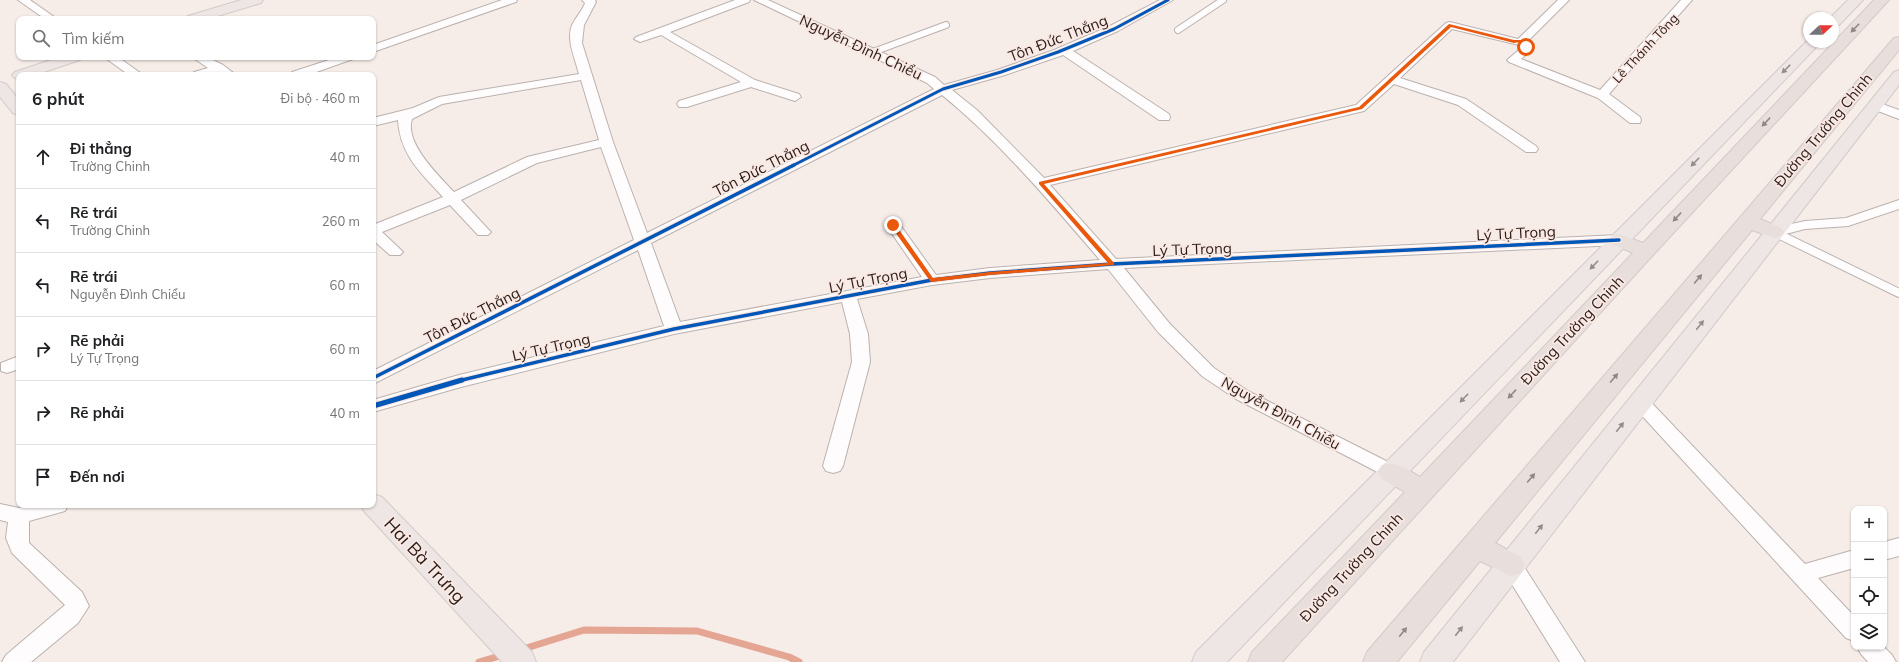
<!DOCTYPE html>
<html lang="vi">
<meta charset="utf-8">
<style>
body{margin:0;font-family:Mulish,sans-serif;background:#f6f6f6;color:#202124}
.controls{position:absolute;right:12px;bottom:12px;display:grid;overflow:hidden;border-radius:8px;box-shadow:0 1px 3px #0004}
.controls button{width:36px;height:36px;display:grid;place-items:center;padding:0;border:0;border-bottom:1px solid #e0e0e0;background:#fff;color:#202124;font:20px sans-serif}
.compass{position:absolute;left:1803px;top:12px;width:36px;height:36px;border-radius:50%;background:#fff;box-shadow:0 1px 3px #0004;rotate:68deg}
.stop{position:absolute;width:12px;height:12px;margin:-9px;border:3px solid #ea580c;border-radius:50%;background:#fff}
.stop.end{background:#ea580c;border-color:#fff;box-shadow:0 1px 4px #0008}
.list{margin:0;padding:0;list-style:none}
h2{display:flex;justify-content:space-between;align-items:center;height:52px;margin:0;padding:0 16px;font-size:17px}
h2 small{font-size:13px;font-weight:400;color:#757577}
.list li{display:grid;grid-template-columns:26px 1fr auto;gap:12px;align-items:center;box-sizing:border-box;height:64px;padding:0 16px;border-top:1px solid #e0e0e0}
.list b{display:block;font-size:15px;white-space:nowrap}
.list p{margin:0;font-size:13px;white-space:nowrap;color:#757577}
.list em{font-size:13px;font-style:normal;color:#757577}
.icon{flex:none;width:22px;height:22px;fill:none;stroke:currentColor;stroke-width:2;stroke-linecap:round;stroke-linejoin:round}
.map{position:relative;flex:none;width:1899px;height:662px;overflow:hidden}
.search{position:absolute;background:#fff;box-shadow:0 1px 3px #0004;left:16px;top:16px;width:360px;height:44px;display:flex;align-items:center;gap:10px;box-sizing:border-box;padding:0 14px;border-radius:8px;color:#757577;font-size:15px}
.panel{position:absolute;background:#fff;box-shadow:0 1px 3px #0004;left:16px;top:72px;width:360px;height:436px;border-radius:8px}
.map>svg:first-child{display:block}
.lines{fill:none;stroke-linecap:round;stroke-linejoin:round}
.stream{stroke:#e5a593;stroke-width:7}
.service-far1-casing{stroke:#bbb2af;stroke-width:8}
.service-casing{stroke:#bbb2af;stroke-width:10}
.minor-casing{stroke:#bbb2af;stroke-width:2}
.primary-casing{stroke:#d1cbca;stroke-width:2}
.trunk-casing{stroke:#d1cbca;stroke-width:2}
.service-far1{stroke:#fefcfc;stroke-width:6}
.service{stroke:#fefcfc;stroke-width:8}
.minor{fill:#fefcfc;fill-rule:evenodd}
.primary{fill:#ede6e4;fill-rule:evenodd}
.trunk{fill:#e8dedc;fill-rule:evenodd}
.cycleway-far2-casing{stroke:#fce8e2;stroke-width:5}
.cycleway-far1-casing{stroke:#fce8e2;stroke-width:6}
.cycleway-casing{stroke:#fce8e2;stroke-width:8}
.cycleway-far2{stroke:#0057b8;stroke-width:3}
.cycleway-far1{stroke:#0057b8;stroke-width:3.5}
.cycleway{stroke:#0057b8;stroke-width:5}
.oneway{fill:#918886}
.oneway2{fill:#948c8a}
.route{fill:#ea580c}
.labels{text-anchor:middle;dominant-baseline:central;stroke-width:3.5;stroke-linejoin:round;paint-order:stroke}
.far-street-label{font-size:13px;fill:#271e1c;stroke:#fce8e2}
.street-label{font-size:15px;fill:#271e1c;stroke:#fce8e2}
.near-street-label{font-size:18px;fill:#271e1c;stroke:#fce8e2}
</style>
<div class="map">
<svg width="1899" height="662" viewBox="0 0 1899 662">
<rect width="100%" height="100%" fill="#f6ece8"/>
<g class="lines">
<g class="stream">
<polyline points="520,650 584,630 697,631 789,657 799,662"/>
<polyline points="479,662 503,655"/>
</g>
<defs>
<g id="service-far1">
<polyline points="1178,30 1223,0"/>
<polyline points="873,52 946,25"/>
</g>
<polyline id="service" points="1774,232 1899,293"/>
<g id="minor">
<polygon points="18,0 30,0 57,19 45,19"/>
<polygon points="502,0 517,0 516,2 373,52 373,45"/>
<path d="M582 0H595L596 2 584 25 582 43 613 142 647 233 934 89 927 83 754 0H768L935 77 944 85 997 70 1054 50 1110 26 1160 0H1173L1118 31 1073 51 1169 114 1170 117 1169 120H1159L1063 55 1005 75 952 90 977 110 1044 178 1356 105 1446 23 1450 22 1518 39 1558 0H1569L1528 41 1532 47 1529 52 1521 59 1600 90 1681 0H1692L1609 94 1640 117 1641 120 1640 123H1630L1598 98 1509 62 1507 60 1520 49 1519 45 1452 29 1400 78 1466 99 1536 146 1538 149 1536 152H1526L1458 105 1394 84 1364 111 1050 185 1116 259 1619 235 1624 237 1627 240 1624 243 1619 245 1124 268 1170 324 1214 368 1248 391 1398 467 1401 472 1398 477 1391 479 1236 399 1202 376 1158 332 1108 269 990 278 932 285 857 299 868 334 870 362 843 466 840 471 833 473 826 471 823 466 852 362 850 334 842 302 674 334 461 387 373 412V400L459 375 664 326 638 250 373 384V371L634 240 601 147 537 163 461 200 488 229 491 232 488 235H478L450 205 382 232 400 249 403 252 400 255H390L373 240V225L443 197C421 173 400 155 398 120L373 126V118L413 108 439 97 579 74C575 58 566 40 572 25 576 17 582 11 585 3ZM581 80 599 140 527 157 454 192C439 176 404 143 412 119L442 104ZM942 95C1001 143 1050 202 1100 260L990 268 936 275 898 222H888L886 225 922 277 680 322 651 243Z"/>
<polygon points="735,0 750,0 749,2 670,32 755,80 799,94 801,97 795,101 751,87 687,107 679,107 677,104 679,101 741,82 661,35 640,42 634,39 636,37"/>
<polygon points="104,57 118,57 143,75 129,75"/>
<polygon points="192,57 207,57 223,65 236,75 221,75 217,73 210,75 192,75 194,72 208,68"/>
<polygon points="338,57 355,57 353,59 308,75 290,75 292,72"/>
<polygon points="1874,101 1899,110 1899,119 1870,108 1868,105"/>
<polygon points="1899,200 1899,209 1848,226 1805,229 1774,237 1769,235 1766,232 1769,229 1805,221 1846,218"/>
<polygon points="19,356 19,369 7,373 1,371 1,363"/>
<polygon points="1640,396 1646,397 1805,564 1854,550 1854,568 1818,578 1854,616 1854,641 1846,638 1634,407 1631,402 1634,397"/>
<polygon points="0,504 19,508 30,505 68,505 65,511 29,521 29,543 82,592 89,606 78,623 31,662 2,662 6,655 65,605 12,553 6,538 8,522 0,520"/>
<polygon points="1899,538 1899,556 1884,560 1884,542"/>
<polygon points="1511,556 1519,559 1585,662 1560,662 1500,565 1503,559"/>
<polygon points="1857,647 1884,647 1892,655 1896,662 1868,662 1861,654"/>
</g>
<g id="primary">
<polygon points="241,0 263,0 261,3 208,19 186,19 188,16"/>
<polygon points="1848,0 1863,0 1838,26 1833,27 1833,18 1830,18"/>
<polygon points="1809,39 1809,42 1821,42 1227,662 1192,662 1196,652"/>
<polygon points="60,57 83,57 80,60 35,75 19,75 19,79 15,78 12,75 15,72"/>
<polygon points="1899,70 1899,85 1453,662 1420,662 1424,652 1894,72"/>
<polygon points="0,82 6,84 19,100 19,115 13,113 0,97"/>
<polygon points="373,494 382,497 532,652 536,662 502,662 364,511 360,505 373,505"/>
</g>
<g id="trunk">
<path d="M1874 0H1889L1653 255 1282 662H1248L1252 652 1405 492 1382 479 1378 472 1382 465C1397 461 1407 469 1420 477L1633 253 1612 244 1609 240 1612 236 1619 234 1643 243Z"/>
<polygon points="1899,37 1899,50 1760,219 1781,228 1784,232 1781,236 1774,238 1752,230 1495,543 1521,557 1525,565 1521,573 1511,576 1480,561 1397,662 1363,662 1367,652 1894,38"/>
</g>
</defs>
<use href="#service-far1" class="service-far1-casing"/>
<use href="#service" class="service-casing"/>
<use href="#minor" class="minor-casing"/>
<use href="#primary" class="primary-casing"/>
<use href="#trunk" class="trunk-casing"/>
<use href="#service-far1" class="service-far1"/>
<use href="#service" class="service"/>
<use href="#minor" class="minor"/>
<use href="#primary" class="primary"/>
<use href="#trunk" class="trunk"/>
<defs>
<polyline id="cycleway-far2" points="792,166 943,89 1001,72 1058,52 1114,29 1168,0"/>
<g id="cycleway-far1">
<polyline points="373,378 794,165"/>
<polyline points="458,381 674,329 932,280 990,273 1112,264 1619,240"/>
</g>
<polyline id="cycleway" points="373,406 462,380"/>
</defs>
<use href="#cycleway-far2" class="cycleway-far2-casing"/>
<use href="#cycleway-far1" class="cycleway-far1-casing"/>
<use href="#cycleway" class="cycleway-casing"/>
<use href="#cycleway-far2" class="cycleway-far2"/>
<use href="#cycleway-far1" class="cycleway-far1"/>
<use href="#cycleway" class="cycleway"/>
</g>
<defs><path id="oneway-solid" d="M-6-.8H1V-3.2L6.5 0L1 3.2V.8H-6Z"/></defs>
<g class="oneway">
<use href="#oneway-solid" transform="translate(1855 28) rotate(134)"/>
<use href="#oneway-solid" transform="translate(1766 122) rotate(133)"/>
<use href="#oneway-solid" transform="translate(1677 217) rotate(133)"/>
<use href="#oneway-solid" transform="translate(1698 279) rotate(-50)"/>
<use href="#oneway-solid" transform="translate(1614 378) rotate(-50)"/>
<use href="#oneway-solid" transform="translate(1512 394) rotate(133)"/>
<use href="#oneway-solid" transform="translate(1531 478) rotate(-50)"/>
<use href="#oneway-solid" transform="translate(1403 632) rotate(-51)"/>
</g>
<g class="oneway2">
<use href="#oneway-solid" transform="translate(1786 69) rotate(135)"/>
<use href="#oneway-solid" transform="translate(1695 162) rotate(134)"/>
<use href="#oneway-solid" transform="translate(1594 265) rotate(134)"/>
<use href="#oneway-solid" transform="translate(1700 325) rotate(-52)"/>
<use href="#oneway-solid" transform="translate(1464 398) rotate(134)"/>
<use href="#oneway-solid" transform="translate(1620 427) rotate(-52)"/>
<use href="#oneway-solid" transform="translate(1539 529) rotate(-52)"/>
<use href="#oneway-solid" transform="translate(1459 631) rotate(-52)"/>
</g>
<polygon class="route" points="1449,24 1514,40 1523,40 1529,47 1525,48 1520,42 1514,43 1451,27 1362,109 1044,184 1114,263 1114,265 990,275 932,282 930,281 890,225 895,224 933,278 990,272 1108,263 1039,184 1039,182 1359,107"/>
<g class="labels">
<g class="far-street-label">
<text transform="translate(1645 48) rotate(-47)">Lê Thánh Tông</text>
</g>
<g class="street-label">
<text transform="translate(1058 38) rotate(-21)">Tôn Đức Thắng</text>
<text transform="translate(861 47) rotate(25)">Nguyễn Đình Chiểu</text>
<text transform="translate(1823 130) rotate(-50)">Đường Trường Chinh</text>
<text transform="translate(761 168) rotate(-27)">Tôn Đức Thắng</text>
<text transform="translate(1516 233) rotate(-3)">Lý Tự Trọng</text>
<text transform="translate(1192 249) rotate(-2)">Lý Tự Trọng</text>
<text transform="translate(868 280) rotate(-11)">Lý Tự Trọng</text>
<text transform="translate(472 315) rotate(-27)">Tôn Đức Thắng</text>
<text transform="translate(1572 330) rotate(-47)">Đường Trường Chinh</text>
<text transform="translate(551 347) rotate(-13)">Lý Tự Trọng</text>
<text transform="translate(1281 413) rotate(29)">Nguyễn Đình Chiểu</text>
<text transform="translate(1351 567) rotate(-47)">Đường Trường Chinh</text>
</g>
<g class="near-street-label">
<text transform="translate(425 560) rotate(47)">Hai Bà Trưng</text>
</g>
</g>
</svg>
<div class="controls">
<button>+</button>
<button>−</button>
<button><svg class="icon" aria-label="locate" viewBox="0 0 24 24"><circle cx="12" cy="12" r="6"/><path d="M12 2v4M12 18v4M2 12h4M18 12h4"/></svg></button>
<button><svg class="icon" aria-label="layers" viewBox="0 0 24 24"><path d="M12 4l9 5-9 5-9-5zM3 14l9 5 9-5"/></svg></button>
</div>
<svg class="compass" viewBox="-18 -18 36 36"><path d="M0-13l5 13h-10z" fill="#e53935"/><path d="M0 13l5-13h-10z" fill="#757577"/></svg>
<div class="stop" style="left:1526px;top:47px"></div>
<div class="stop end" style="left:893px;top:225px"></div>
<div class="search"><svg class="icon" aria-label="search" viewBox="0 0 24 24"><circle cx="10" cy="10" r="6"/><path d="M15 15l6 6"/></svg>Tìm kiếm</div>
<section class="panel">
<h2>6 phút<small>Đi bộ · 460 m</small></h2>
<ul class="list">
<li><svg class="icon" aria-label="ahead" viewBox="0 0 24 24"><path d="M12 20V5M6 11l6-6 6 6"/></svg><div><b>Đi thẳng</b><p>Trường Chinh</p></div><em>40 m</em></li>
<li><svg class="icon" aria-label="left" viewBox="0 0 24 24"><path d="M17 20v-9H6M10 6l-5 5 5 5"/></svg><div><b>Rẽ trái</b><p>Trường Chinh</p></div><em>260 m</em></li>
<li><svg class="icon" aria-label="left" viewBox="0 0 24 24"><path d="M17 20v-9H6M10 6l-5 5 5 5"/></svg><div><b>Rẽ trái</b><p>Nguyễn Đình Chiểu</p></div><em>60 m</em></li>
<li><svg class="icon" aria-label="right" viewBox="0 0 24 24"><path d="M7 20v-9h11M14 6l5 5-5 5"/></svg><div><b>Rẽ phải</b><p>Lý Tự Trọng</p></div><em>60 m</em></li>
<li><svg class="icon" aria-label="right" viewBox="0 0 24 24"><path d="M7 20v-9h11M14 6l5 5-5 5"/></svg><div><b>Rẽ phải</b></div><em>40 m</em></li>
<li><svg class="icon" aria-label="arrive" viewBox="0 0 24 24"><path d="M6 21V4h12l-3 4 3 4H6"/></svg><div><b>Đến nơi</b></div></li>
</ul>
</section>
</div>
